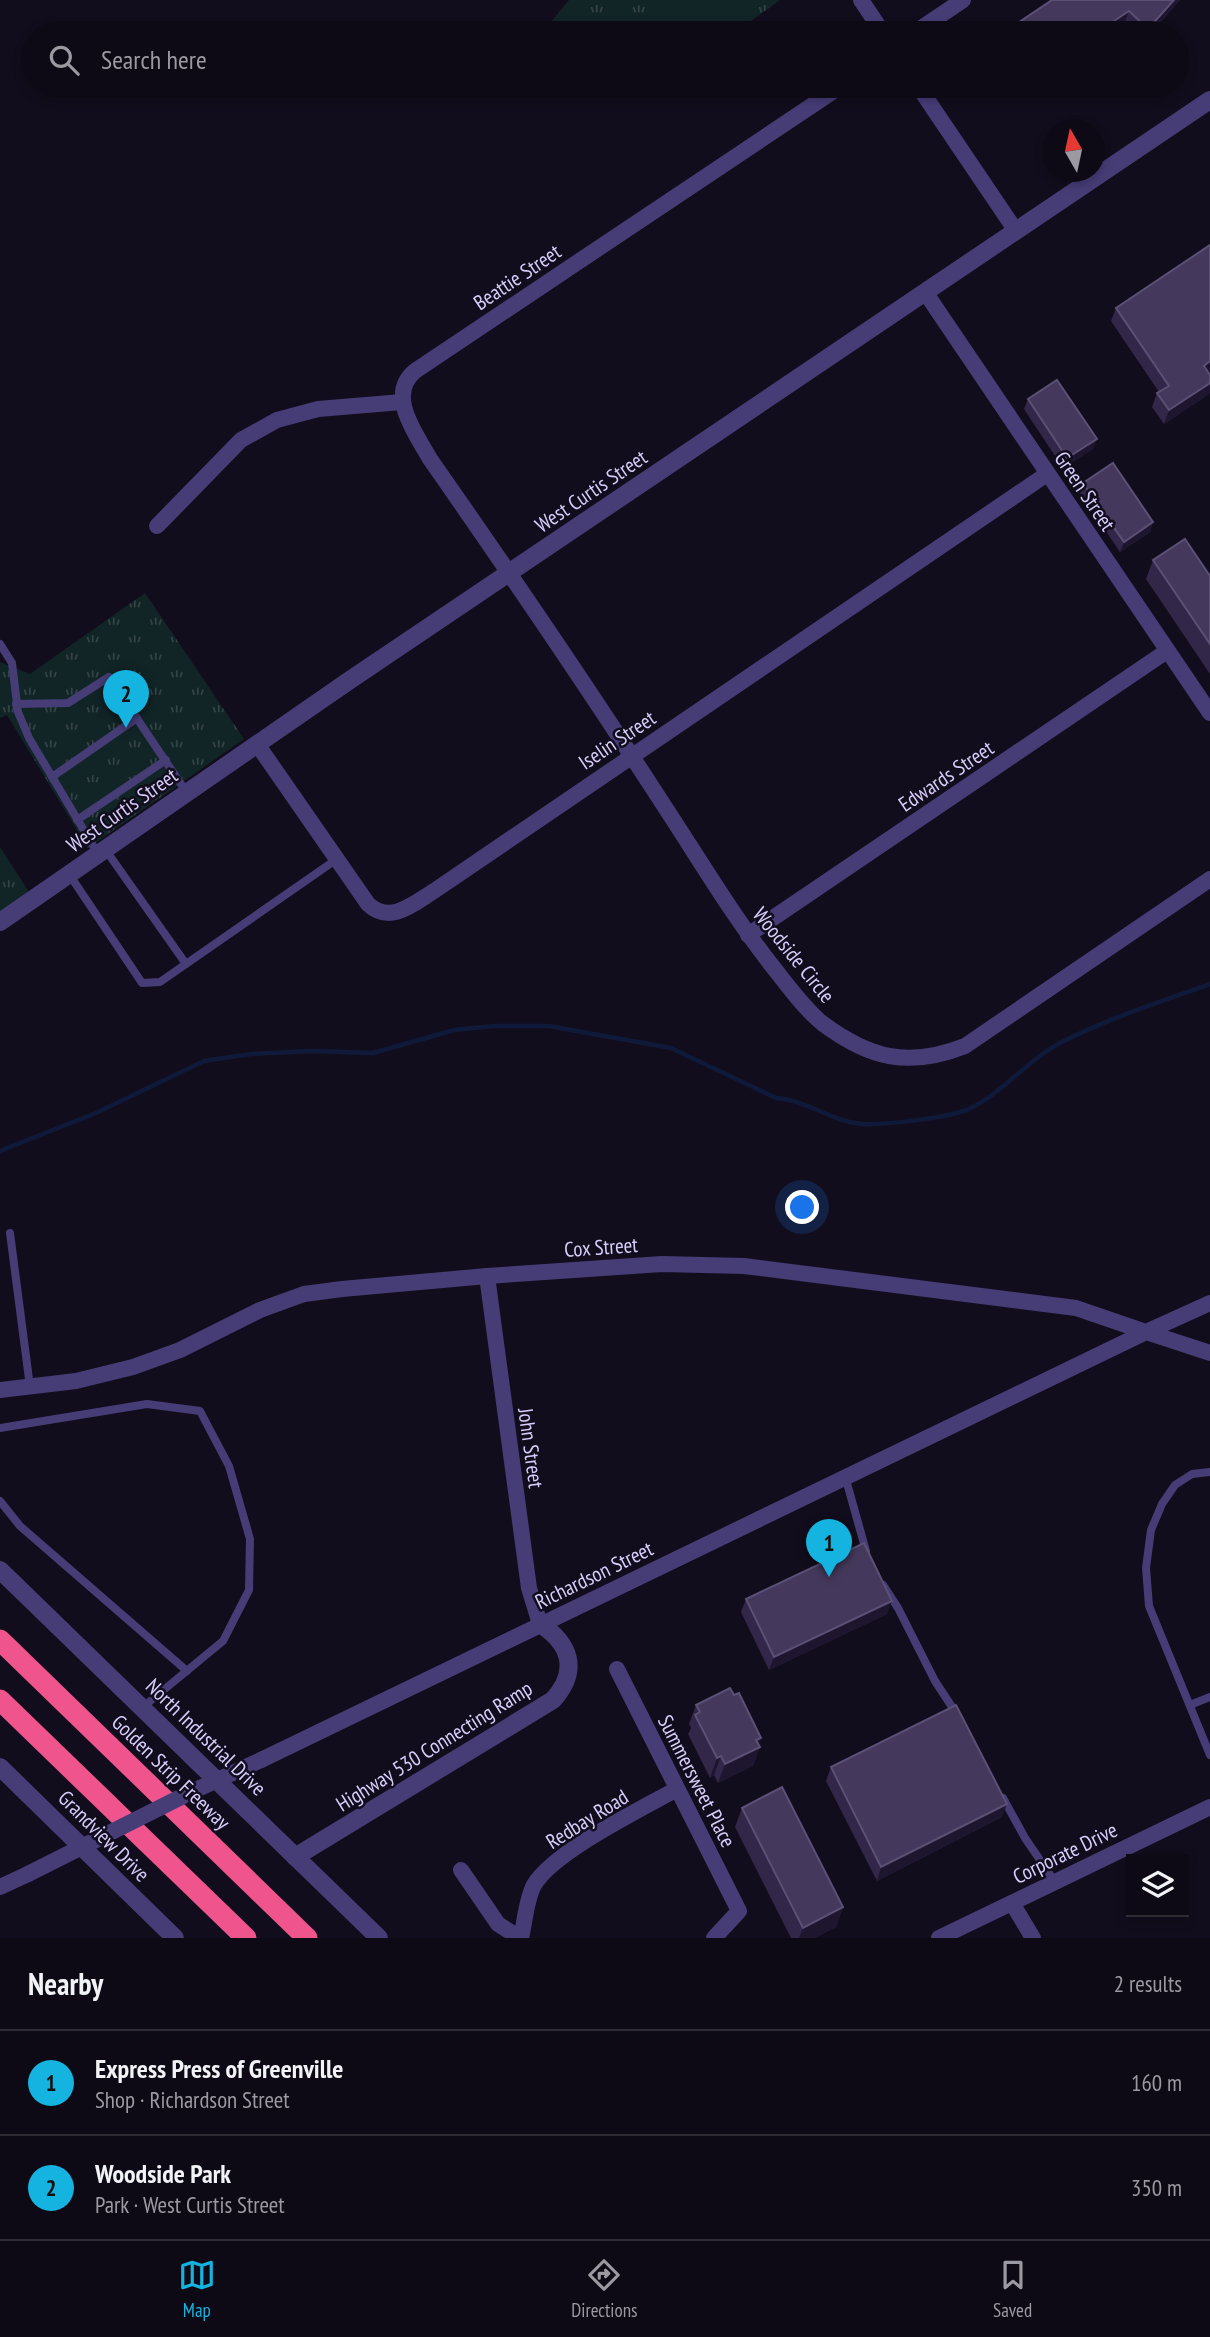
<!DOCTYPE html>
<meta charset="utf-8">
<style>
body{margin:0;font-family:"PT Sans Narrow",sans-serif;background:#17131e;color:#f1f3f6}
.controls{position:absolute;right:21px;bottom:21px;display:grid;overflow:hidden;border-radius:0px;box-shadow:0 4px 10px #0003}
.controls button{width:63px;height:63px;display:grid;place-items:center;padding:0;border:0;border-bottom:2px solid #2e2b34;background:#0e0a15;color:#f1f3f6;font:35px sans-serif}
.compass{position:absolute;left:1042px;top:119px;width:63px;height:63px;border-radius:50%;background:#0e0a15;box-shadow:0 4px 10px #0003;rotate:351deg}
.you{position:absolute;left:803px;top:1208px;width:24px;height:24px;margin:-18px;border:5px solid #fff;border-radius:50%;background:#1a73e8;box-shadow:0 0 0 10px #1a73e833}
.badge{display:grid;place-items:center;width:46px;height:46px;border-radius:50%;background:#15b3df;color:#111;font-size:23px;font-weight:700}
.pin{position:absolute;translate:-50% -58px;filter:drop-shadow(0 2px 4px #0008)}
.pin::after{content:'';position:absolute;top:37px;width:24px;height:21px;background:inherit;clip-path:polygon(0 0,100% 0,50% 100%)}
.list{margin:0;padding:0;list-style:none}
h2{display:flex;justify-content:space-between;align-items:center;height:91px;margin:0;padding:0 28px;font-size:30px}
h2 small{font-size:23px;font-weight:400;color:#9b9aa0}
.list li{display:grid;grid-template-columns:46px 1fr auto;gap:21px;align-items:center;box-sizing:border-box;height:105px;padding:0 28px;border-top:2px solid #2e2b34}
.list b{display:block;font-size:26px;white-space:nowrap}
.list p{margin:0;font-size:23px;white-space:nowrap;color:#9b9aa0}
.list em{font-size:23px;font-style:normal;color:#9b9aa0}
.icon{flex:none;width:38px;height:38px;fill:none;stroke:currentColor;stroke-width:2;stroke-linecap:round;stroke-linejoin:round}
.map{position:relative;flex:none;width:1210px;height:1938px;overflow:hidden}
.search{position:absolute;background:#0e0a15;box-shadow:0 4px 10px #0003;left:21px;right:21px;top:21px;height:77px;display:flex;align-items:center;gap:18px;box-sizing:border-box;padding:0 24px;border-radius:38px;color:#9b9aa0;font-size:26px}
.sheet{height:301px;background:#0e0a15}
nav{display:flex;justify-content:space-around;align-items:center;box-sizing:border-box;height:98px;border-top:2px solid #2e2b34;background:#0e0a15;font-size:19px;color:#9b9aa0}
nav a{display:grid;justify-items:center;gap:4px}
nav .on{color:#15b3df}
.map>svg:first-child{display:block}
.park{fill:url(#park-tufts)}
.pitch{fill:#112426}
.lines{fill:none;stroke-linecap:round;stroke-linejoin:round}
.stream{stroke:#0f1a3a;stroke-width:4.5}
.service{stroke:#463d77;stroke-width:8}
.minor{stroke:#463d77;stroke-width:16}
.tertiary{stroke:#463d77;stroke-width:18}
.motorway{stroke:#ef548c;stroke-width:21}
.minor-bridge{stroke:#463d77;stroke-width:16}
.wall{fill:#322749}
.shaded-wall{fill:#1e152f}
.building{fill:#44395c;stroke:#5b5075;stroke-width:2}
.labels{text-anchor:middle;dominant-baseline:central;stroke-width:5;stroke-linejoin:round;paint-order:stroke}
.street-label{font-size:21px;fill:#d8cdfa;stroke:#120d1c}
</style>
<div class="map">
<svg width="1210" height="1938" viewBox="0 0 1210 1938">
<defs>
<pattern id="park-tufts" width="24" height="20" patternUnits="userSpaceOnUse" patternTransform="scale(1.75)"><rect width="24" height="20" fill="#112426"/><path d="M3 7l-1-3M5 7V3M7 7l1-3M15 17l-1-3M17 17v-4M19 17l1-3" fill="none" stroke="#334346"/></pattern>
</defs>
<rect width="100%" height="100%" fill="#120d1c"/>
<g class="park">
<polygon points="569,0 780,0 734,33 542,33"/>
<polygon points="145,593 244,739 88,848 7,715 0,718 0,662 30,674"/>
<polygon points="0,847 29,892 0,912"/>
</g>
<polygon class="pitch" points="657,0 761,0 758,7 708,33 669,33 664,26"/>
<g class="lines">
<path class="stream" d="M0 1151 96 1113 204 1061 251 1054 314 1051 373 1053 454 1030 494 1026H549L671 1048 776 1098C806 1100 831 1121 861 1124 885 1125 951 1118 971 1108 1003 1092 1030 1058 1062 1042 1109 1018 1160 1002 1210 984"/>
<g class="service">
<polyline points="0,644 12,663 18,712 29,738 98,854"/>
<polyline points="16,704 68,703 109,677 187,793"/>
<polyline points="52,777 137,718"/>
<polyline points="77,820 166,760"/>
<polyline points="105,849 186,964"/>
<polyline points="69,874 136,974 142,983 160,982 337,859"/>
<polyline points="10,1233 30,1387"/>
<polyline points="0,1428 147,1404 200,1411 229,1466 250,1539 249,1590 223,1641 143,1707"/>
<polyline points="1210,1472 1192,1474 1175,1485 1162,1504 1151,1530 1146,1568 1149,1606 1210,1755"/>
<polyline points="845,1476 866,1551"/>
<polyline points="0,1501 20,1526 187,1671"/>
<polyline points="883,1585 898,1608 935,1681 956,1713"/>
<polyline points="1190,1705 1210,1697"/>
<polyline points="1003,1798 1025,1838 1055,1882"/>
</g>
<g class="minor">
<polyline points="861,0 883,33"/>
<polyline points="914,33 963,0"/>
<path d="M841 86 415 371C386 395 416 434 430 459 509 572 586 685 661 801 698 857 732 915 773 967 789 987 803 1007 822 1023 870 1059 909 1068 965 1046L1210 879"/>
<polyline points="918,86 1016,231"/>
<polyline points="925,292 1210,713"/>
<polyline points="157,526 241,440 277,420 318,409 402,402"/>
<path d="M257 744 368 904C390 925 413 904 434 891L1047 474"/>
<polyline points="748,935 1167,651"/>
<polyline points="487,1276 529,1588 540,1624"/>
<polyline points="0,1390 76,1381 133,1367 180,1350 260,1310 304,1294 342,1289 487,1276 662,1264 744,1266 1076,1308 1146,1332 1210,1303"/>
<polyline points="617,1669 739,1911 714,1938"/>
<polyline points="261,1760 1146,1332 1210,1353"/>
<polyline points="461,1870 498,1924 520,1938"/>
<polyline points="0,1887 28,1874"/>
<polyline points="1012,1903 1033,1938"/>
<path d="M521 1938C525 1922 526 1900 534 1885 553 1852 641 1809 677 1789"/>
<polyline points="939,1938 1210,1807"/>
</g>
<g class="tertiary">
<polyline points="0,922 350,680 1210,100"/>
<polyline points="0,1570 379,1938"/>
<polyline points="0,1767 175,1938"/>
<path d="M295 1857 553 1700C579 1671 571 1644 540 1624"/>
</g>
<g class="motorway">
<polyline points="0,1640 307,1938"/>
<polyline points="0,1700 246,1938"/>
</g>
<polyline class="minor-bridge" points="28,1874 189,1793 261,1760"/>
</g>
<g class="wall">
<polygon points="1052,0 1180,0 1151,33 1134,33 1124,24 1111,33 1010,33 1012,27"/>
<polygon points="1116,308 1208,372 1210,375 1210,390 1209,394 1164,424 1152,407 1157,393 1159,392 1111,321"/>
<polygon points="1028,399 1093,449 1063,468 1024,409"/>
<polygon points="1083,483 1153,522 1150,532 1120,552 1080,493"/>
<polygon points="1153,560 1210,576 1210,674 1146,579"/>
<polygon points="746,1599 887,1614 769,1670 741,1612"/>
<polygon points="696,1705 758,1744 760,1747 753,1766 718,1783 714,1775 710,1778 688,1734 691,1728 689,1724"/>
<polygon points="831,1767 1002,1817 877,1881 826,1781"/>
<polygon points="742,1808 843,1907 836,1927 814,1938 791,1938 735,1827"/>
</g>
<g class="shaded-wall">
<polygon points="1174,0 1180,0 1151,33 1147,33 1148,29"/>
<polygon points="1129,11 1124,24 1111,33 1096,33"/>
<polygon points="1210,361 1210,371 1199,379 1204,366"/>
<polygon points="1210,383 1210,390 1209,394 1164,424 1169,410"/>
<polygon points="1097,439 1093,449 1063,468 1067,458"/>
<polygon points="1153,522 1150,532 1120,552 1124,542"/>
<polygon points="892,1601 887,1614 769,1670 774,1657"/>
<polygon points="761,1738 757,1748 760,1747 753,1766 718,1783 725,1764"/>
<polygon points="721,1756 714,1775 710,1778 717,1758"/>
<polygon points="1007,1804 1002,1817 877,1881 881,1867"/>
<polygon points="843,1907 836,1927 814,1938 799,1938 803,1928"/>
</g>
<g class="building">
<polygon points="1052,0 1174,0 1148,29 1129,11 1096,33 1016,33 1012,27"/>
<polygon points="1210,245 1210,361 1204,366 1210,375 1210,383 1169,410 1157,393 1169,386 1116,308"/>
<polygon points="1057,380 1097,439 1067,458 1028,399"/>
<polygon points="1113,463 1153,522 1124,542 1083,483"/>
<polygon points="1185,539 1210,576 1210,644 1153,560"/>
<polygon points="864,1543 892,1601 774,1657 746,1599"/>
<polygon points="730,1688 734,1695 739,1693 761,1738 756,1740 760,1747 725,1764 721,1756 717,1758 695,1715 700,1712 696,1705"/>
<polygon points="956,1705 1007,1804 881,1867 831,1767"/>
<polygon points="782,1787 843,1907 803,1928 742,1808"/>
</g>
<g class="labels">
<g class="street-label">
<text transform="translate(517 277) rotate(-34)">Beattie Street</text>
<text transform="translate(591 491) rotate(-34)">West Curtis Street</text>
<text transform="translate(1085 491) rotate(56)">Green Street</text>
<text transform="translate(617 740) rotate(-34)">Iselin Street</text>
<text transform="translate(946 776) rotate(-34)">Edwards Street</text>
<text transform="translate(122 810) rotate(-35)">West Curtis Street</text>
<text transform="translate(794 955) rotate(51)">Woodside Circle</text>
<text transform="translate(601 1247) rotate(-4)">Cox Street</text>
<text transform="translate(531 1448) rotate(82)">John Street</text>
<text transform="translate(594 1575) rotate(-26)">Richardson Street</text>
<text transform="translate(206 1737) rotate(44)">North Industrial Drive</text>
<text transform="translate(434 1746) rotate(-32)">Highway 530 Connecting Ramp</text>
<text transform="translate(171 1772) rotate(44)">Golden Strip Freeway</text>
<text transform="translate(697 1781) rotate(63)">Summersweet Place</text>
<text transform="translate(587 1819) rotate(-32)">Redbay Road</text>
<text transform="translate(104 1836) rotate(45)">Grandview Drive</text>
<text transform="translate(1065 1853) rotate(-26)">Corporate Drive</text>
</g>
</g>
</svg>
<div class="controls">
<button><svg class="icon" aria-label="layers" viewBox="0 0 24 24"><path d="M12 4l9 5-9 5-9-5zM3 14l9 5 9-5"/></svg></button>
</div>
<svg class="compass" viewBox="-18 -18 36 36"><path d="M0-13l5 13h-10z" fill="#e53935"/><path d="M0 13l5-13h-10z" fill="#9b9aa0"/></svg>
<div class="you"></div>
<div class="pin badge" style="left:829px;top:1577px">1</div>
<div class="pin badge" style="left:126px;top:728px">2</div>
<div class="search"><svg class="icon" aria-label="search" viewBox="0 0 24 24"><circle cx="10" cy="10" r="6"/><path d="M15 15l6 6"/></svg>Search here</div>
</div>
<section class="sheet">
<h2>Nearby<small>2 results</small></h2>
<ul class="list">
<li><span class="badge">1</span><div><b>Express Press of Greenville</b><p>Shop · Richardson Street</p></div><em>160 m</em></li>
<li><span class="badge">2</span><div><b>Woodside Park</b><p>Park · West Curtis Street</p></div><em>350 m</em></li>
</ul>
</section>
<nav>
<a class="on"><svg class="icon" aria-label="map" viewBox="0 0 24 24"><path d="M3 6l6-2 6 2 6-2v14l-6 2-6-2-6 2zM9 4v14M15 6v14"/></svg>Map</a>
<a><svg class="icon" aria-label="directions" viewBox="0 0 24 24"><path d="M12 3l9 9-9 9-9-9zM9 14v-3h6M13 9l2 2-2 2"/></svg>Directions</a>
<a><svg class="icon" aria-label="saved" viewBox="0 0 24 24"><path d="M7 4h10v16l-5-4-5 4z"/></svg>Saved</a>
</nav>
